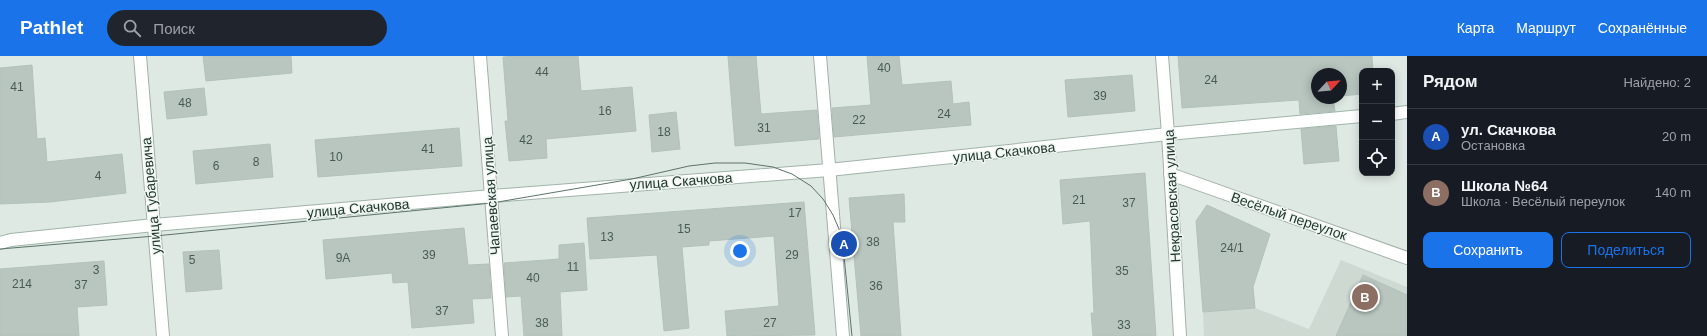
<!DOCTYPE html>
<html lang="ru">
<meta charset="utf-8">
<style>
body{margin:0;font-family:Helvetica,sans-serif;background:#20242c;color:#f1f3f6}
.controls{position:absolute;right:12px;top:12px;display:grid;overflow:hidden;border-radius:8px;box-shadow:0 2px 10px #0003}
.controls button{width:36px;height:36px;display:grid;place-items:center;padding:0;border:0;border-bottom:1px solid #363941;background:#171b24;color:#f1f3f6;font:20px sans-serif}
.compass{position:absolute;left:1311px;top:12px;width:36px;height:36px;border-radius:50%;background:#171b24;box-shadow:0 2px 10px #0003;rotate:64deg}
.you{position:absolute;left:740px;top:195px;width:14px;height:14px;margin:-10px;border:3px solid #fff;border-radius:50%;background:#1a73e8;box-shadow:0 0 0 6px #1a73e833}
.badge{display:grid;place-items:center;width:26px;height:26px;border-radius:50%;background:#1a73e8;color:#fff;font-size:13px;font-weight:700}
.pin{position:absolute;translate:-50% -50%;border:2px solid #fff;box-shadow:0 1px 4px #0006}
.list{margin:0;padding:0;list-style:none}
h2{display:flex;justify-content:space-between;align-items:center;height:52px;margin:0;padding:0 16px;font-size:17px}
h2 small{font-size:13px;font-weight:400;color:#9ea1a6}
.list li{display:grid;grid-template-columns:26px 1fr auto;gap:12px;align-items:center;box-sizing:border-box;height:56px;padding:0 16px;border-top:1px solid #363941}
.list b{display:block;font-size:15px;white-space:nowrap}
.list p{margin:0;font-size:13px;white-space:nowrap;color:#9ea1a6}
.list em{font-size:13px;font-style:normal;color:#9ea1a6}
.actions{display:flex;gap:8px;padding:12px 16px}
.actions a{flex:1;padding:9px 0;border:1px solid #1a73e8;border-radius:8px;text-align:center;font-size:14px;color:#1a73e8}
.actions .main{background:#1a73e8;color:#fff}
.icon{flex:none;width:22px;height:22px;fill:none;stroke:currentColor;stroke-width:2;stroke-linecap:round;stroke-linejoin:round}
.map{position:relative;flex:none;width:1407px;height:280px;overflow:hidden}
header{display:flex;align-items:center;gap:24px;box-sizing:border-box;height:56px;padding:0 20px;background:#1a73e8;color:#fff}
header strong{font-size:19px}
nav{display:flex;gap:22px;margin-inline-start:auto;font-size:14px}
.search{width:280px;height:36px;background:#20242c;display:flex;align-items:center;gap:10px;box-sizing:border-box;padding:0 14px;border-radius:22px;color:#9ea1a6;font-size:15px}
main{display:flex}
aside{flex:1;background:#171b24}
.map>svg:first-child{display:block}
.built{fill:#ced9d2}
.building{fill:#b8c6bf;stroke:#b2c2b9}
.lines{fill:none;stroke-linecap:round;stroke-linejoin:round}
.street-casing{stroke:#a3b0a9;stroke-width:14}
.secondary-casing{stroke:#a0b4aa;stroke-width:14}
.street{stroke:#fff;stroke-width:12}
.secondary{stroke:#fff;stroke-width:12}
.tram{stroke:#5c736a;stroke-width:1}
.labels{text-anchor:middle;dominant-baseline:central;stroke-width:3;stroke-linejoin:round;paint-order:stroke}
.number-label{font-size:12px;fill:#485b53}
.street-label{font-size:14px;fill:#22372f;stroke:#eff6f2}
</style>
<header>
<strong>Pathlet</strong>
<div class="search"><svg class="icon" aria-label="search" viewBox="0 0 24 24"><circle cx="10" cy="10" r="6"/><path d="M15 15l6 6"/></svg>Поиск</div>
<nav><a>Карта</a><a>Маршрут</a><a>Сохранённые</a></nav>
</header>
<main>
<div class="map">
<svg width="1407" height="280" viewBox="0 0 1407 280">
<rect width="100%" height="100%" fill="#dfe9e3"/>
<polygon class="built" points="1341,204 1407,231 1407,280 1204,280 1203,256 1255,252 1309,273"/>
<g class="building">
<polygon points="203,0 291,0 292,17 206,25"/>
<polygon points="515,0 578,0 581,35 632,31 636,75 546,83 547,102 509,105 505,65 508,65 503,1"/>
<polygon points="728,0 756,0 761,58 817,54 819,83 735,90"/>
<polygon points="867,0 899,0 902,29 951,25 953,48 969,46 971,69 834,81 832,52 871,49"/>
<polygon points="1178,0 1372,0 1373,15 1362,15 1362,38 1341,40 1341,18 1317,18 1317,42 1333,42 1335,55 1300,58 1299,44 1182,52"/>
<polygon points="32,9 37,83 45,82 47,106 122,98 126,137 50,146 0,148 0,12"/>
<polygon points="1132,19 1135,55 1068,61 1065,24"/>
<polygon points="204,32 207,59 167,63 164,36"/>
<polygon points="676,56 680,93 652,96 649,59"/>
<polygon points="1336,70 1339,105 1304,108 1301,73"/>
<polygon points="459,72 462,110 318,121 315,84"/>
<polygon points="270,88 273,121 196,128 193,95"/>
<polygon points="1145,117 1156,280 1093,280 1091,257 1094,257 1090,165 1063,168 1060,124"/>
<polygon points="904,138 905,166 893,166 901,280 861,280 849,142"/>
<polygon points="804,146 815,279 727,280 725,255 779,250 774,180 709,185 709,189 682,191 689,272 664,275 657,199 590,203 587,162"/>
<polygon points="1207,149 1270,178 1253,231 1255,252 1203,256 1196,165"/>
<polygon points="464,172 468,209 489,208 491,242 472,243 474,267 412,272 408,226 393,227 392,217 326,223 323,184"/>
<polygon points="584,187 587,234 560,236 562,280 524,280 521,240 506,241 504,207 559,203 559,189"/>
<polygon points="219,194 222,233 186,236 183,196"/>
<polygon points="104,205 107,249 77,251 79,280 0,280 0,213"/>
<polygon points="1363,219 1407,239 1407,280 1336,280"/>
</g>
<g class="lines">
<defs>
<g id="street">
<polyline points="140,0 163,280"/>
<polyline points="480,0 502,280"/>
<polyline points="820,0 843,280"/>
<polyline points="1162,0 1168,78 1180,280"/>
<polyline points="1170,118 1407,202"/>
</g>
<g id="secondary">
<polyline points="1392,58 1407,56"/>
<polyline points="0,187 11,184 154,169 492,140 829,114 1168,78 1362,60"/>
</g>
</defs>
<use href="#street" class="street-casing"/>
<use href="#secondary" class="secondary-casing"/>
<use href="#street" class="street"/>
<use href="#secondary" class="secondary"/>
<polyline class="tram" points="0,193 155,180 492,147 632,123 689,110 715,107 745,107 773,111 792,118 811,130 823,143 833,159 842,180 852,280"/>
</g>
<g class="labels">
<g class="number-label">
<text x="884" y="12">40</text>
<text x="542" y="16">44</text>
<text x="1211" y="24">24</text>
<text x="17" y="31">41</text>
<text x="1100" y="40">39</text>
<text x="185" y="47">48</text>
<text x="605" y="55">16</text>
<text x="944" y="58">24</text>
<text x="859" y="64">22</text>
<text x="764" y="72">31</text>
<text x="664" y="76">18</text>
<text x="526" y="84">42</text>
<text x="428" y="93">41</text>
<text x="336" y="101">10</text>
<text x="256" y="106">8</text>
<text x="216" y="110">6</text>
<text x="98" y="120">4</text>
<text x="1079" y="144">21</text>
<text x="1129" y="147">37</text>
<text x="795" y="157">17</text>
<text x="684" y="173">15</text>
<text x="607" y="181">13</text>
<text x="873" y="186">38</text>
<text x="1232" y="192">24/1</text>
<text x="429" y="199">39</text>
<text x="792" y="199">29</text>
<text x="343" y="202">9А</text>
<text x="192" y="204">5</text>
<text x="573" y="211">11</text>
<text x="96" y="214">3</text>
<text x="1122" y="215">35</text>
<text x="533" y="222">40</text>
<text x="22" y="228">214</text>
<text x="81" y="229">37</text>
<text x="876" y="230">36</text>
<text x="442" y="255">37</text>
<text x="542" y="267">38</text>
<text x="770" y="267">27</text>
<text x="1124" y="269">33</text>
</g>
<g class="street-label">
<text transform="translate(1004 96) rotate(-6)">улица Скачкова</text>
<text transform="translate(681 125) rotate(-4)">улица Скачкова</text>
<text transform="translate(151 140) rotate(-95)">улица Губаревича</text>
<text transform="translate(491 140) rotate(-94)">Чапаевская улица</text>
<text transform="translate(1172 140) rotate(-93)">Некрасовская улица</text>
<text transform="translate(358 152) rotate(-5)">улица Скачкова</text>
<text transform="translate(1289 160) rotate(19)">Весёлый переулок</text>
</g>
</g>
</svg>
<div class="controls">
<button>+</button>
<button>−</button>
<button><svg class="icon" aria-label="locate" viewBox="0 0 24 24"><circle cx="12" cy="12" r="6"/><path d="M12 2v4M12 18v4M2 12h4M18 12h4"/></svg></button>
</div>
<svg class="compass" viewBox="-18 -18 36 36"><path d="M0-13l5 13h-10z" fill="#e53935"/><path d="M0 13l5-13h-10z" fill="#9ea1a6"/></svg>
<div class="you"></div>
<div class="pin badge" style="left:844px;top:188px;background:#1a4fb4">A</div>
<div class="pin badge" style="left:1365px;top:241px;background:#8d6e63">B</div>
</div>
<aside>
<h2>Рядом<small>Найдено: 2</small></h2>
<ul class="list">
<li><span class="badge" style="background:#1a4fb4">A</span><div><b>ул. Скачкова</b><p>Остановка</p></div><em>20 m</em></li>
<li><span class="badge" style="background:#8d6e63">B</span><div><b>Школа №64</b><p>Школа · Весёлый переулок</p></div><em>140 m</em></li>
</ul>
<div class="actions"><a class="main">Сохранить</a><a>Поделиться</a></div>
</aside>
</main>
